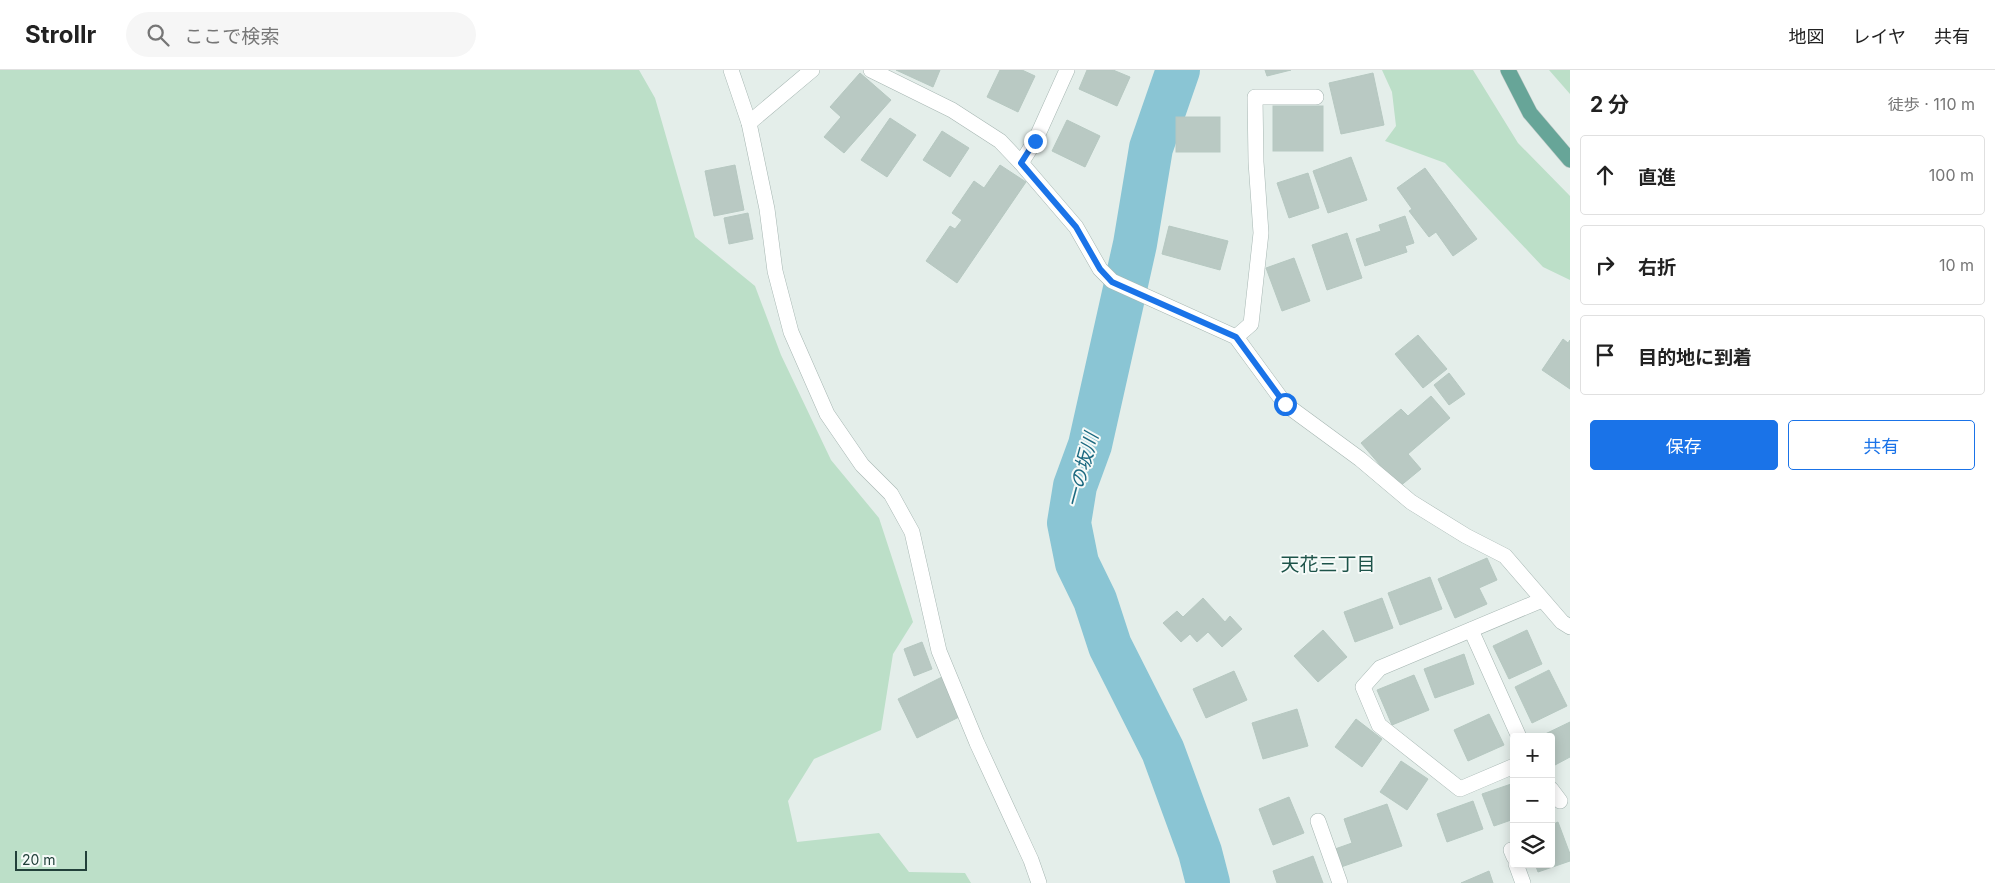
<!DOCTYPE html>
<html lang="ja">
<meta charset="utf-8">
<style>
body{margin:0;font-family:Inter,"Noto Sans JP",sans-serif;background:#f6f6f6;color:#222}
.controls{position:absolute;right:15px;bottom:15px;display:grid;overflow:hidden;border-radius:5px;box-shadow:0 2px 12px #0003}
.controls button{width:45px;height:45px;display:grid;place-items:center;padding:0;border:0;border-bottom:1px solid #e0e0e0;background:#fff;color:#222;font:25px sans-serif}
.scale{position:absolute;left:15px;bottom:12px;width:72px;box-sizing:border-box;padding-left:5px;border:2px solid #22403a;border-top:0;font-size:14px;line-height:18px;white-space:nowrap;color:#22403a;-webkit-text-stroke:4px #f5faf8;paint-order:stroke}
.stop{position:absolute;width:15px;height:15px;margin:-11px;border:4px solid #1a73e8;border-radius:50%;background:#fff}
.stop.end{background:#1a73e8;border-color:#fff;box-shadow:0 1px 5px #0008}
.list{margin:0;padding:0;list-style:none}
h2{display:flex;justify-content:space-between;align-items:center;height:65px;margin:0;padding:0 20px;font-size:21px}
h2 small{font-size:16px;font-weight:400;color:#767676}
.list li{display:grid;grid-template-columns:32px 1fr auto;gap:15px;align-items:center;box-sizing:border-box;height:80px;margin:0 10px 10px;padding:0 10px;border:1px solid #e0e0e0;border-radius:5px}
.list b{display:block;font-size:19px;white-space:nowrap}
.list em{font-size:16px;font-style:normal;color:#767676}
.actions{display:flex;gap:10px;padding:15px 20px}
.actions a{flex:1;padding:11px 0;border:1px solid #1a73e8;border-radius:5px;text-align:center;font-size:18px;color:#1a73e8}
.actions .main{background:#1a73e8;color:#fff}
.icon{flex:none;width:28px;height:28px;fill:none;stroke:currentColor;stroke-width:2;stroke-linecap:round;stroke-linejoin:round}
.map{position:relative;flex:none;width:1570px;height:813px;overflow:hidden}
header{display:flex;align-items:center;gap:30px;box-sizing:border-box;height:70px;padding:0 25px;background:#fff;border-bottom:1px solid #e0e0e0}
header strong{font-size:24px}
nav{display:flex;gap:28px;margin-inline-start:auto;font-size:18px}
.search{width:350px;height:45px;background:#f6f6f6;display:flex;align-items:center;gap:12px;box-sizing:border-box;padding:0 18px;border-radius:28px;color:#767676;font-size:19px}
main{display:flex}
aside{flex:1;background:#fff}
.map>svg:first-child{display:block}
.green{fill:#bcdfc8}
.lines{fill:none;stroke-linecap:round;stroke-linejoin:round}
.river{stroke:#8ac5d4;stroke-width:44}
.building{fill:#b9c9c3;stroke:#b6c8c1}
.street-casing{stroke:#a6b6b2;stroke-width:16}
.primary-casing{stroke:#c1cac8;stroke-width:16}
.street{stroke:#fff;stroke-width:15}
.primary{stroke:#67a598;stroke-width:15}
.route{stroke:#1a73e8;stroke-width:6}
.labels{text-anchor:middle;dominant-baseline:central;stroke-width:4;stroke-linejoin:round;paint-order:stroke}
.water-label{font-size:19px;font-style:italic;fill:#1a687f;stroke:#f5faf8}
.neighbourhood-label{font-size:19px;fill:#1d5349;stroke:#f5faf8}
</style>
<header>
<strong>Strollr</strong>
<div class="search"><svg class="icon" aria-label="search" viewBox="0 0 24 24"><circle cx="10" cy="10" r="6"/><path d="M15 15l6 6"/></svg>ここで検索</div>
<nav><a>地図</a><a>レイヤ</a><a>共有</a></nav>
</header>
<main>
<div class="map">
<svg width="1570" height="813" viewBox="0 0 1570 813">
<rect width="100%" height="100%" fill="#e4eeea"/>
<g class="green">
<polygon points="0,0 639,0 655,28 695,167 755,216 781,285 831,390 879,448 913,552 893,584 881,660 814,689 788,731 797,772 879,763 909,802 965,803 971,813 0,813"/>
<polygon points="1382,0 1473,0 1518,73 1570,126 1570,210 1543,197 1445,93 1385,71 1396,56 1392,22"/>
<polygon points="1549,0 1570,0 1570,24"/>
</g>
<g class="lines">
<polyline class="river" points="1178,0 1151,78 1135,174 1090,375 1075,416 1069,453 1077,493 1095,530 1110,576 1163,681 1200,782 1208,813"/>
</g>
<g class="building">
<polygon points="896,0 940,0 933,17"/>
<polygon points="1000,0 1022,0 1035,6 1018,42 987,27"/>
<polygon points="1087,0 1113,0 1130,7 1117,36 1079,19"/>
<polygon points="1265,0 1291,0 1267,6"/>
<polygon points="860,3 891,30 844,83 824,67 841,47 830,37"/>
<polygon points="1373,3 1384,55 1341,64 1329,13"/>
<rect x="1273" y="36" width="50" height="45"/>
<rect x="1176" y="47" width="44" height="35"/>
<polygon points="890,48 916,65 887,107 861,90"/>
<polygon points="1067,50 1100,66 1085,97 1052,81"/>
<polygon points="942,61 969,78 950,107 923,90"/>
<polygon points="1351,87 1367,130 1328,143 1313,101"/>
<polygon points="735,95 744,140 714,146 705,101"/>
<polygon points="1000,95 1026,112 957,213 926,191 950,156 955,159 962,150 952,143 974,111 984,118"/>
<polygon points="1425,98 1477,169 1453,186 1436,162 1429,167 1409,141 1412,139 1397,118"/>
<polygon points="1308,103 1319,138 1289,148 1277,113"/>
<polygon points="748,143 753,169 729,174 724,148"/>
<polygon points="1405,146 1414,173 1405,176 1407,182 1365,196 1356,169 1381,161 1379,155"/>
<polygon points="1169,156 1228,171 1220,200 1162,184"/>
<polygon points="1347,163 1362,208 1327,220 1312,175"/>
<polygon points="1294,188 1310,231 1282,241 1266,198"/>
<polygon points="1418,265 1447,299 1423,318 1395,284"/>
<polygon points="1563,269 1568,273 1570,270 1570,319 1542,300"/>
<polygon points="1449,303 1465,324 1449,335 1434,315"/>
<polygon points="1431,326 1450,348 1408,384 1421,399 1399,417 1361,373 1401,339 1408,346"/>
<polygon points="1487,488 1497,510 1479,518 1487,534 1455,548 1438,509"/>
<polygon points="1430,507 1442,539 1400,555 1388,523"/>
<polygon points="1203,528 1225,552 1230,546 1242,559 1222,577 1208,562 1197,572 1190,564 1181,572 1163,553 1177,541 1183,547"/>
<polygon points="1382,528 1393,558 1355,572 1344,542"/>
<polygon points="1323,560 1347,587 1318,612 1294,586"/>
<polygon points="1527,560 1542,594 1509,609 1493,576"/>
<polygon points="922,572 932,599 914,606 904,579"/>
<polygon points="1464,584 1474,614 1435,628 1424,599"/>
<polygon points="1549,600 1567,636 1532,653 1515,617"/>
<polygon points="1234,601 1247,630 1206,648 1193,619"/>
<polygon points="1414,605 1429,640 1392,655 1377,620"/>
<polygon points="942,607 961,646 917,668 898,629"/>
<polygon points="1297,639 1308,676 1263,689 1252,653"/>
<polygon points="1489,644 1504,675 1468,691 1454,660"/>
<polygon points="1356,649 1382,669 1362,697 1335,677"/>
<polygon points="1570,652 1570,687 1555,695 1551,686 1551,667 1541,666"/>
<polygon points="1401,691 1428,709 1407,740 1380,722"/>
<polygon points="1514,713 1514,749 1494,756 1482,724"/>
<polygon points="1289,727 1304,763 1273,775 1259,739"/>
<polygon points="1473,731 1483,759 1447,772 1437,744"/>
<polygon points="1387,734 1402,776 1341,797 1335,779 1352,773 1344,749"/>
<polygon points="1558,752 1570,784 1570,791 1538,802 1535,794 1551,794 1551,755"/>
<polygon points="1313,786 1323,813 1277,813 1273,801"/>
<polygon points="1489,801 1493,813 1461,813"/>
</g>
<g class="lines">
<defs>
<g id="street">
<polyline points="731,0 749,53 767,139 775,201 791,262 827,344 862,395 891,424 912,462 939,581 977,673 1031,790 1039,813"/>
<polyline points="871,0 952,40 1000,71 1021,93 1076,157 1100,199 1112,211 1236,267 1285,334 1360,389 1411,432 1466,466 1505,486 1562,552 1570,557"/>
<polyline points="749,53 812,0"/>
<polyline points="1021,93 1035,71 1067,0"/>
<polyline points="1236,267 1251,254 1261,163 1256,92 1255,27 1316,27"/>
<polyline points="1471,560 1519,667"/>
<polyline points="1514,696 1460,719 1379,655 1363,617 1380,598 1542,530"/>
<polyline points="1551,719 1560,731"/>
<polyline points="1318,751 1340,813"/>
<polyline points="1511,780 1514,787"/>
<polyline points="1516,794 1523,813"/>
</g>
<polyline id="primary" points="1508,0 1530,43 1570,90"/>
</defs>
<use href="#street" class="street-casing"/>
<use href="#primary" class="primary-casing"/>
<use href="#street" class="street"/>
<use href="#primary" class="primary"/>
</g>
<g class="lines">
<polyline class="route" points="1035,71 1021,93 1076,157 1100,199 1112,212 1236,267 1285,334"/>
</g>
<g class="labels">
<g class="water-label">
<text transform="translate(1082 400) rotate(-75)">一の坂川</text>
</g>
<g class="neighbourhood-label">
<text x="1328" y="494">天花三丁目</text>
</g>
</g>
</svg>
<div class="controls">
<button>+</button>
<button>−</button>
<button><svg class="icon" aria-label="layers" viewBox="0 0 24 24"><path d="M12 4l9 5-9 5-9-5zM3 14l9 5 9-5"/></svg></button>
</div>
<div class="scale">20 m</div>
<div class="stop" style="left:1285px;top:334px"></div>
<div class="stop end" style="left:1035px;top:71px"></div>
</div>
<aside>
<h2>2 分<small>徒歩 · 110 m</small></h2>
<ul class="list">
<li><svg class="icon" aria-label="ahead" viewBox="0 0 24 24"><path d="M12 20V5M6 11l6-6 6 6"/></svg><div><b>直進</b></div><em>100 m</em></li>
<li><svg class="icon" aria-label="right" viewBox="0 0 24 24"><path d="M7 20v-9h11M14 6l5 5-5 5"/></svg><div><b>右折</b></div><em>10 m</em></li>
<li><svg class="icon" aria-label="arrive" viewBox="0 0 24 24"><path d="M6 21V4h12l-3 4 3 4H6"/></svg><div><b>目的地に到着</b></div></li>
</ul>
<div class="actions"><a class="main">保存</a><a>共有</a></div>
</aside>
</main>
